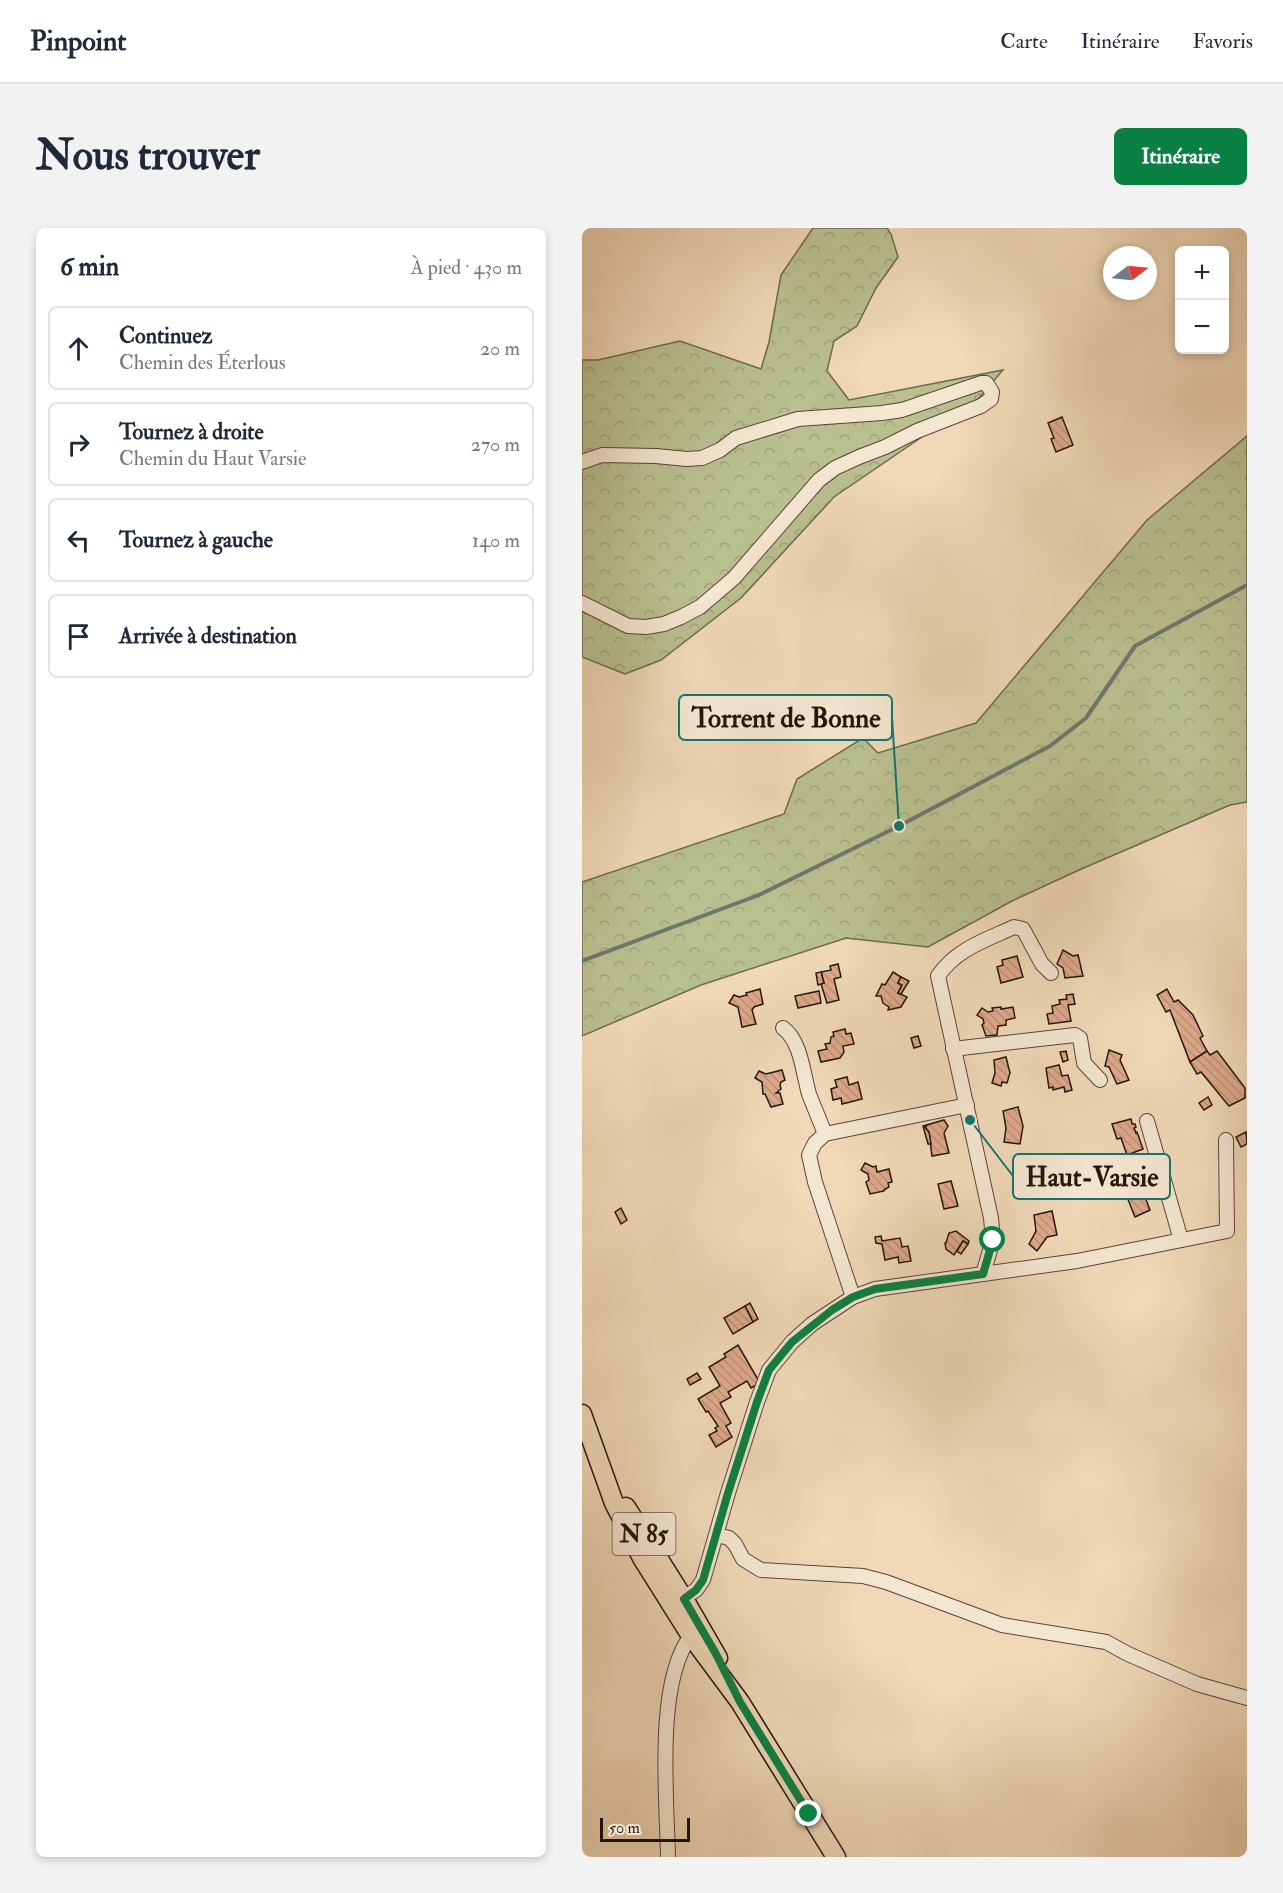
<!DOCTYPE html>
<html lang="fr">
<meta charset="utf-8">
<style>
body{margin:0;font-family:"IM FELL Double Pica",serif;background:#f2f2f3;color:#1f2937}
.controls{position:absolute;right:18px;top:18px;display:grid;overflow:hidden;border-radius:9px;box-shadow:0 3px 9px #0003}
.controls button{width:54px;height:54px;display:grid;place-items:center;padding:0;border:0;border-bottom:2px solid #e0e1e3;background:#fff;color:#1f2937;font:30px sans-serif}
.compass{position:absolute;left:521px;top:18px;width:54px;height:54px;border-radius:50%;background:#fff;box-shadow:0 3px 9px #0003;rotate:74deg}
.scale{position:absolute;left:18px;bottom:15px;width:90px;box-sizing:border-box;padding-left:6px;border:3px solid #24160b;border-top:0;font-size:16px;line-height:21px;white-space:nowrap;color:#24160b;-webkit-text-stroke:4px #f5e6d1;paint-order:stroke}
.stop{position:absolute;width:18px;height:18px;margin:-14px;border:4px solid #0b8043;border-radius:50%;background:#fff}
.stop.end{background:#0b8043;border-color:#fff;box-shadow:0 2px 6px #0008}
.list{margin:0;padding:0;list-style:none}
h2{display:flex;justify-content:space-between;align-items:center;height:78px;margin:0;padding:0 24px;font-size:26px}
h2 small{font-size:20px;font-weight:400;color:#747a83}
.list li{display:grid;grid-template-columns:39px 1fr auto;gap:18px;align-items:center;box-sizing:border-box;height:84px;margin:0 12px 12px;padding:0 12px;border:2px solid #e0e1e3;border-radius:9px}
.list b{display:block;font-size:22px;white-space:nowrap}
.list p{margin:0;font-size:20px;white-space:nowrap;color:#747a83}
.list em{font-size:20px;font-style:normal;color:#747a83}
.icon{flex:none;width:33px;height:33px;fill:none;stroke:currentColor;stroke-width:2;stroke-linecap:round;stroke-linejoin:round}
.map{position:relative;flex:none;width:665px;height:1629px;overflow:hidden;border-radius:9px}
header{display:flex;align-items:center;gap:36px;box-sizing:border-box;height:84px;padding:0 30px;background:#fff;border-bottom:2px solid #e0e1e3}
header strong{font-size:28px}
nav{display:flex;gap:33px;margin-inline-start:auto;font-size:21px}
.intro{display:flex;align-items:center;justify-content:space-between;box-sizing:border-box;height:144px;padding:0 36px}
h1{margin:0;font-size:42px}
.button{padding:15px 27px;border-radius:9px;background:#0b8043;color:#fff;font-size:21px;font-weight:700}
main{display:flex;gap:36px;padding:0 36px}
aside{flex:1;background:#fff;border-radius:9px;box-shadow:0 3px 9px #0003}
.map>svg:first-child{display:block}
.forest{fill:url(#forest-crowns);stroke:#6e6a4d;stroke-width:1.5}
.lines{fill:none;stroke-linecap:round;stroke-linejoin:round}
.stream{stroke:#6b796a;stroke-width:4}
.building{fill:url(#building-back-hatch);stroke:#24160b;stroke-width:1.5}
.minor-casing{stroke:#574636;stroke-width:16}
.major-casing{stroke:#24160b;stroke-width:21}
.minor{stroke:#f5e6d1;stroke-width:14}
.major{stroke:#f0d8b8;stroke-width:18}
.route{stroke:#0b8043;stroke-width:8}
.labels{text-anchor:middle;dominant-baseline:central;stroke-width:6;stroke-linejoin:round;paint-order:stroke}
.shield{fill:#f5e6d1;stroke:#635446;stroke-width:1.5}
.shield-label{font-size:24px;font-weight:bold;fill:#24160b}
.leader{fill:none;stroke:#0f766e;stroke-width:2}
.callout-dot{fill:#0f766e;stroke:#f5e6d1;stroke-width:2}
.callout{fill:#f5e6d1;stroke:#0f766e;stroke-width:2}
.callout-label{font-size:27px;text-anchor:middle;font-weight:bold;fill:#24160b}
</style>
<header>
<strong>Pinpoint</strong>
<nav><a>Carte</a><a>Itinéraire</a><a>Favoris</a></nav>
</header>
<div class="intro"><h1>Nous trouver</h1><a class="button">Itinéraire</a></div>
<main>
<aside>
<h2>6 min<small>À pied · 430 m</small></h2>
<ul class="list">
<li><svg class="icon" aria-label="ahead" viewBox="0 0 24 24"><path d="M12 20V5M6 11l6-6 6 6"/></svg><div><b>Continuez</b><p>Chemin des Éterlous</p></div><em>20 m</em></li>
<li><svg class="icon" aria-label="right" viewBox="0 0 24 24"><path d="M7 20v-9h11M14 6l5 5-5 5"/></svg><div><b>Tournez à droite</b><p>Chemin du Haut Varsie</p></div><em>270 m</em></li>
<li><svg class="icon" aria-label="left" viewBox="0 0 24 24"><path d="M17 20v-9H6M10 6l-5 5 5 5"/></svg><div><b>Tournez à gauche</b></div><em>140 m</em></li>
<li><svg class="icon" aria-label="arrive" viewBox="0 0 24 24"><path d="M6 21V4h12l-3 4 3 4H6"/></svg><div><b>Arrivée à destination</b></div></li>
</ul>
</aside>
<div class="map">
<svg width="665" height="1629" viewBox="0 0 665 1629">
<defs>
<pattern id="forest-crowns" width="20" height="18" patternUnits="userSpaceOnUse" patternTransform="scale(1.5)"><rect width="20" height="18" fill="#b9bf8f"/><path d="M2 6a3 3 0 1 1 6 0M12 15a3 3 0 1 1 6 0" fill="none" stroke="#9fa37a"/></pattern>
<pattern id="building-back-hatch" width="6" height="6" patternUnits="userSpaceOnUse" patternTransform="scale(1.5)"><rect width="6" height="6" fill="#dea88c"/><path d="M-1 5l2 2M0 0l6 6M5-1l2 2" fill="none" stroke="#be9077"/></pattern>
</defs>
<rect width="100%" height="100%" fill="#f0d8b8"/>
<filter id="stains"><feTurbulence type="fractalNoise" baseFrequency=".00333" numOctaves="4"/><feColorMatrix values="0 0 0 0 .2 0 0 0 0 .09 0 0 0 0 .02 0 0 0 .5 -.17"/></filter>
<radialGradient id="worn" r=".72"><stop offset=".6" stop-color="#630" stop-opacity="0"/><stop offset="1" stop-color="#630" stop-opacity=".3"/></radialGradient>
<g class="forest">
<polygon points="231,0 305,0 309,6 316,29 294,60 275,98 252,113 245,143 267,172 421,142 397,170 252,269 159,370 79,432 43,446 0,429 0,132 16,132 98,113 179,141 187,114 199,47"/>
<polygon points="665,208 665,574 648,577 497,642 430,673 346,719 264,710 119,757 0,808 0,654 202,586 215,551 281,510 296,525 394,495 565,292"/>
</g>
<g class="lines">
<polyline class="stream" points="0,733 177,667 317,598 468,518 504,490 553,418 665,357"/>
</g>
<g class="building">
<polygon points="480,189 491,217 474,224 469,211 472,210 466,195"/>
<polygon points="481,722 491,728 496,727 501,748 483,750 481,740 475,736"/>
<polygon points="435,728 441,749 419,755 415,739 421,737 420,732"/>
<polygon points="256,736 259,749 252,751 257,772 245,775 239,756 242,755 239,744 249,742 248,738"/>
<polygon points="239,744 242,755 236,757 234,745"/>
<polygon points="311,744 319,749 316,755 320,757 316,765 325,769 319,779 306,782 307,779 301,775 299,768 294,768 300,756 303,757"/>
<polygon points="319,749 327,753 319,766 316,765 320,757 316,755"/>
<polygon points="178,761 181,776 172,779 170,782 174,796 160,799 156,779 147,775 152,767 157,769 165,767 164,765"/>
<polygon points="585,761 592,774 596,772 611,787 621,808 618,810 625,823 608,834 588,782 584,784 575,767"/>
<polygon points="237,763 239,775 216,780 213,768"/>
<polygon points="491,766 493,776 486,777 489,793 467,796 465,786 471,785 470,778 478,776 477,772 485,771 484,767"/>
<polygon points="419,779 419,781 431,779 433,790 424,792 424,797 416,798 415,807 404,808 400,797 402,795 401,791 395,787 400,780 406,784 411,783 410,780"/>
<polygon points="263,801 264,806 269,805 272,816 261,818 262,824 258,830 239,834 236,823 245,821 243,816 248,815 249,809 252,808 251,804"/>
<polygon points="336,808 339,818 332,820 329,810"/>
<polygon points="527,822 540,827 538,832 547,852 535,856 527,839 523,838"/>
<polygon points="484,823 486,832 481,834 478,824"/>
<polygon points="625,823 628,827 635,823 663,860 663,870 647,878 619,844 615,846 608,834"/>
<polygon points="424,829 428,845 425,855 420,854 419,858 410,855 413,845 412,832"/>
<polygon points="477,837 480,848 486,847 490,862 483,864 482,859 471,862 471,859 467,860 464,840"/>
<polygon points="200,842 203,852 199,854 198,857 199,861 194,865 198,865 201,876 189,879 183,866 181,866 180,854 173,850 177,843 184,846"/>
<polygon points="265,849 267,857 276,854 280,871 260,876 259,870 251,872 249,861 255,859 253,852"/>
<polygon points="626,869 630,877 622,882 617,875"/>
<polygon points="436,879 441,898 438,916 422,914 424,900 421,883"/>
<polygon points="549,891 550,896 553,896 554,899 552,900 554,905 555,904 561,921 545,927 539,910 535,911 530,896"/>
<polygon points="362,892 366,898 362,905 367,925 350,928 347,904 343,899 345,897"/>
<polygon points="345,897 343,899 347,904 349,916 346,916 341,898"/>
<polygon points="664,904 665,916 659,919 654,909"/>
<polygon points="283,935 291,939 294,938 295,944 307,941 310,954 306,955 307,959 302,962 302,963 288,966 284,954 287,952 286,946 279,942"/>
<polygon points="566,949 570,961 561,964 568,982 553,989 541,959"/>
<polygon points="369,953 376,978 362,981 356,956"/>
<polygon points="39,980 45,992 39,996 33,984"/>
<polygon points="470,983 475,1007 465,1009 455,1023 447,1016 454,1003 452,987"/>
<polygon points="374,1003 387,1013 386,1016 381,1013 372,1027 364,1021 363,1015 364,1015 367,1005"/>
<polygon points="299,1008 300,1013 318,1010 320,1019 326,1018 329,1033 317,1035 316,1029 303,1032 300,1016 294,1015 293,1009"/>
<polygon points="381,1013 386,1016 379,1026 375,1023"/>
<polygon points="168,1075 176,1091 171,1094 163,1078"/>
<polygon points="163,1078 171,1094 151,1106 142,1090"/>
<polygon points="156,1117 178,1155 169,1160 165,1153 146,1164 149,1169 138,1175 149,1195 144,1198 150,1209 134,1219 127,1207 135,1203 133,1200 136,1198 126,1183 124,1184 116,1171 138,1158 127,1139 144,1129 142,1126"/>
<polygon points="115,1145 119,1151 108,1157 105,1151"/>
</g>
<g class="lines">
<defs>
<g id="minor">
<polyline points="0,234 20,227 74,228 105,231 120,230 138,222 154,210 216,191 300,185 320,182 399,155 404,155 410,164 409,171 399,178 335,203 303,219 277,229 253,240 237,252 152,350 118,379 99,389 82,396 64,399 46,398 0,375"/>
<path d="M201 800C219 813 221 845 227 866 232 879 238 893 243 906"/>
<polyline points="371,821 493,807 498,810 502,835 518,852"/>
<polyline points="565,893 599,1012"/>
<path d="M401 1046 411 1012 409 990 356 748C374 721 404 712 432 699L441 701 460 736 469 745"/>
<polyline points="271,1069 233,954 227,927 233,915 243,906 385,877"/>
<polyline points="135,1307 147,1310 153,1316 161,1331 179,1342 281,1348 304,1354 420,1397 524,1414 546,1426 615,1456 665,1470"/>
<polyline points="93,1370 98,1372 114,1362 121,1352 146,1265 175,1174 187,1142 210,1114 230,1096 271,1069 293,1061 495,1033 645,1003 644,912"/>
<path d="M86 1629C85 1572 73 1453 109 1408"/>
</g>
<g id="major">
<polyline points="0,1186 32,1275 60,1330 109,1408 158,1474 254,1629"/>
<polyline points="44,1279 102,1371 136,1430"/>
</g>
</defs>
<use href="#minor" class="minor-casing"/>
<use href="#major" class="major-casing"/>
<use href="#minor" class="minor"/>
<use href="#major" class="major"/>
</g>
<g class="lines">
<polyline class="route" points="227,1586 158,1474 134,1426 102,1371 114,1362 121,1352 146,1265 175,1174 187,1142 210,1114 250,1082 271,1069 293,1061 401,1046 411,1012"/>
</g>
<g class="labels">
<rect class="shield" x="30.5" y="1285" width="63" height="42" rx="4.5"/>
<g class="shield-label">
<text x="62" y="1306">N 85</text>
</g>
</g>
<path class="leader" d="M317 598L310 490M388 892L431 948"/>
<g class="callout-dot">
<circle cx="317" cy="598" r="6"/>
<circle cx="388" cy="892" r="6"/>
</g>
<g class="callout">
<rect x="97" y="467" width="213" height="45" rx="6"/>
<rect x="431" y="926" width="157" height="45" rx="6"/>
</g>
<g class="callout-label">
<text x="204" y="499">Torrent de Bonne</text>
<text x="510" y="958">Haut-Varsie</text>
</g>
<rect width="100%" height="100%" filter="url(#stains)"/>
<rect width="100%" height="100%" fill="url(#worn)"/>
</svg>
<div class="controls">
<button>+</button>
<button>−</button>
</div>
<svg class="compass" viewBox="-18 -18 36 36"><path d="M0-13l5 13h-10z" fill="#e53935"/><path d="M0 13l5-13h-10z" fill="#747a83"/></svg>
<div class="scale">50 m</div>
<div class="stop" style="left:411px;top:1012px"></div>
<div class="stop end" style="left:227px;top:1586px"></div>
</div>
</main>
